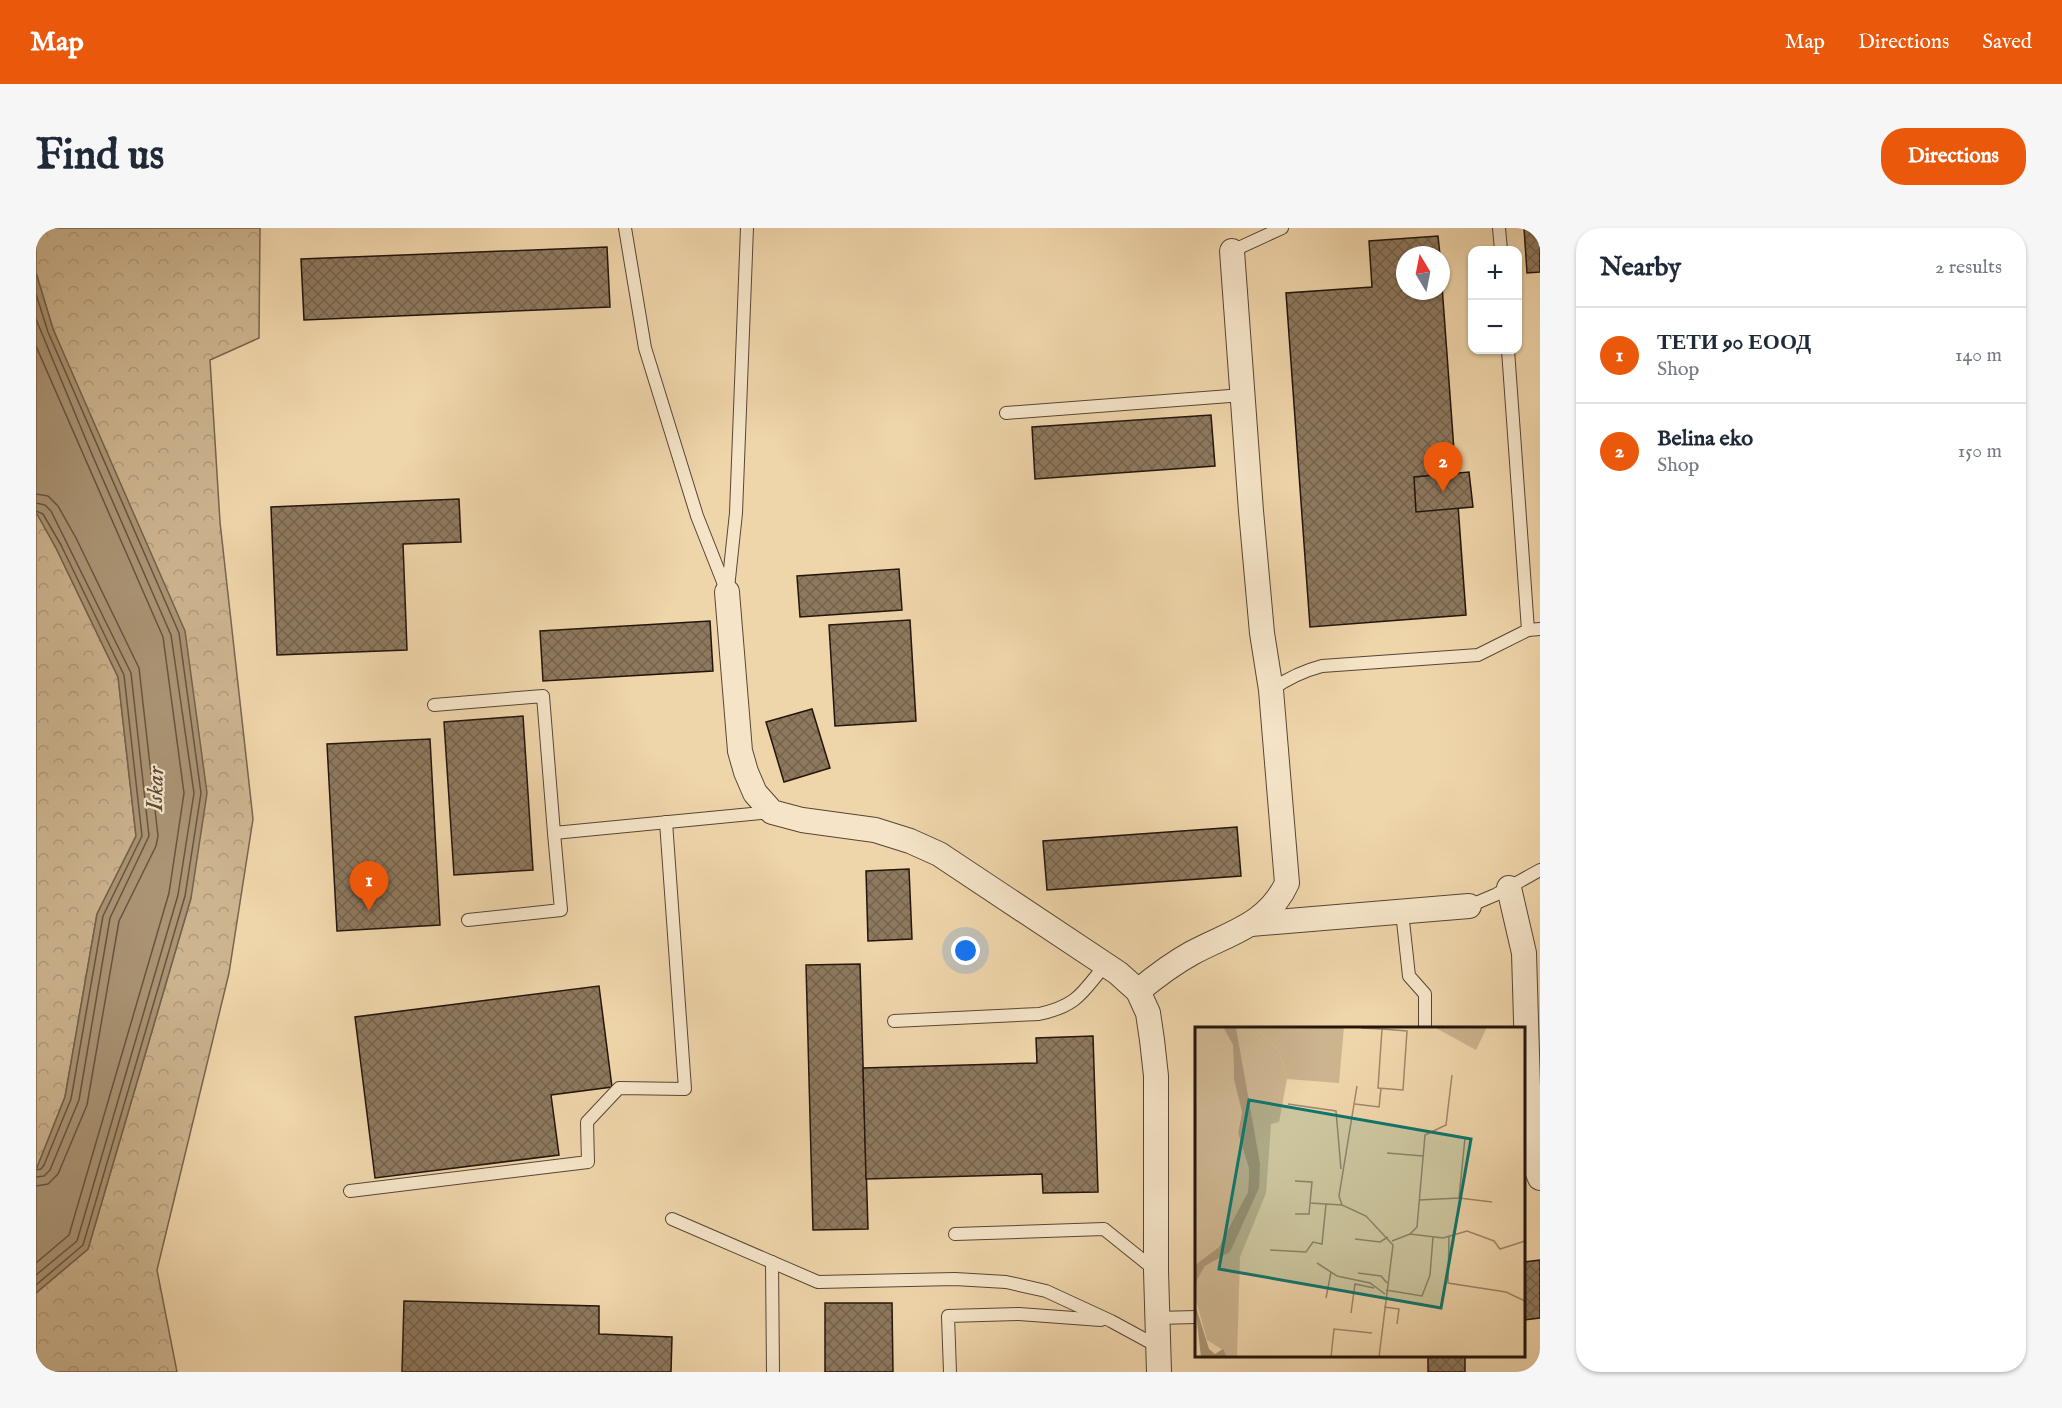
<!DOCTYPE html>
<meta charset="utf-8">
<style>
body{margin:0;font-family:"IM FELL English",serif;background:#f6f6f7;color:#1f2937}
.controls{position:absolute;right:18px;top:18px;display:grid;overflow:hidden;border-radius:12px;box-shadow:0 2px 4px #0004}
.controls button{width:54px;height:54px;display:grid;place-items:center;padding:0;border:0;border-bottom:2px solid #e0e1e3;background:#fff;color:#1f2937;font:30px sans-serif}
.compass{position:absolute;left:1360px;top:18px;width:54px;height:54px;border-radius:50%;background:#fff;box-shadow:0 2px 4px #0004;rotate:350deg}
.you{position:absolute;left:930px;top:723px;width:21px;height:21px;margin:-15px;border:4px solid #fff;border-radius:50%;background:#1a73e8;box-shadow:0 0 0 9px #1a73e833}
.badge{display:grid;place-items:center;width:39px;height:39px;border-radius:50%;background:#ea580c;color:#fff;font-size:20px;font-weight:700}
.pin{position:absolute;translate:-50% -50px;filter:drop-shadow(0 2px 3px #0008)}
.pin::after{content:'';position:absolute;top:32px;width:21px;height:18px;background:inherit;clip-path:polygon(0 0,100% 0,50% 100%)}
.list{margin:0;padding:0;list-style:none}
h2{display:flex;justify-content:space-between;align-items:center;height:78px;margin:0;padding:0 24px;font-size:26px}
h2 small{font-size:20px;font-weight:400;color:#747a83}
.list li{display:grid;grid-template-columns:39px 1fr auto;gap:18px;align-items:center;box-sizing:border-box;height:96px;padding:0 24px;border-top:2px solid #e0e1e3}
.list b{display:block;font-size:22px;white-space:nowrap}
.list p{margin:0;font-size:20px;white-space:nowrap;color:#747a83}
.list em{font-size:20px;font-style:normal;color:#747a83}
.map{position:relative;flex:none;width:1504px;height:1144px;overflow:hidden;border-radius:24px}
header{display:flex;align-items:center;gap:36px;box-sizing:border-box;height:84px;padding:0 30px;background:#ea580c;color:#fff}
header strong{font-size:28px}
nav{display:flex;gap:33px;margin-inline-start:auto;font-size:21px}
.intro{display:flex;align-items:center;justify-content:space-between;box-sizing:border-box;height:144px;padding:0 36px}
h1{margin:0;font-size:42px}
.button{padding:15px 27px;border-radius:24px;background:#ea580c;color:#fff;font-size:21px;font-weight:700}
main{display:flex;gap:36px;padding:0 36px}
aside{flex:1;background:#fff;border-radius:24px;box-shadow:0 2px 4px #0004}
.map>svg:first-child{display:block}
.forest{fill:url(#forest-crowns);stroke:#78644e;stroke-width:1.5}
.water{fill:#aa9474;stroke:#74614a;stroke-width:1.5}
.lines{fill:none;stroke-linecap:round;stroke-linejoin:round}
.shore{stroke:#675440;stroke-width:1.5}
.building{fill:url(#building-cross-hatch);stroke:#24150c;stroke-width:1.5}
.lane-casing{stroke:#574534;stroke-width:14}
.street-casing{stroke:#574534;stroke-width:26}
.lane{stroke:#f5e4c8;stroke-width:12}
.street{stroke:#f5e4c8;stroke-width:24}
.labels{text-anchor:middle;dominant-baseline:central;stroke-width:4.5;stroke-linejoin:round;paint-order:stroke}
.water-label{font-size:24px;font-style:italic;fill:#5a4836;stroke:#f5e4c8}
.inset-road{fill:none;stroke:#9e886b;stroke-width:1.5}
.view{fill:#0f766e;fill-opacity:0.15;stroke:#0f766e;stroke-width:3}
.inset-edge{fill:none;stroke:#24150c;stroke-width:3}
</style>
<header>
<strong>Map</strong>
<nav><a>Map</a><a>Directions</a><a>Saved</a></nav>
</header>
<div class="intro"><h1>Find us</h1><a class="button">Directions</a></div>
<main>
<div class="map">
<svg width="1504" height="1144" viewBox="0 0 1504 1144">
<defs>
<pattern id="forest-crowns" width="20" height="18" patternUnits="userSpaceOnUse" patternTransform="scale(1.5)"><rect width="20" height="18" fill="#ccb48f"/><path d="M2 6a3 3 0 1 1 6 0M12 15a3 3 0 1 1 6 0" fill="none" stroke="#af9a7a"/></pattern>
<pattern id="building-cross-hatch" width="8" height="8" patternUnits="userSpaceOnUse" patternTransform="scale(1.5)"><rect width="8" height="8" fill="#8e795e"/><path d="M0 0l8 8M0 8l8-8" fill="none" stroke="#74624c"/></pattern>
</defs>
<rect width="100%" height="100%" fill="#efd5aa"/>
<filter id="stains"><feTurbulence type="fractalNoise" baseFrequency=".00333" numOctaves="4"/><feColorMatrix values="0 0 0 0 .2 0 0 0 0 .09 0 0 0 0 .02 0 0 0 .5 -.17"/></filter>
<radialGradient id="worn" r=".72"><stop offset=".6" stop-color="#630" stop-opacity="0"/><stop offset="1" stop-color="#630" stop-opacity=".3"/></radialGradient>
<g class="forest">
<polygon points="0,0 224,0 223,110 174,132 184,294 217,591 193,745 121,1042 141,1144 0,1144 0,1065 52,1021 155,670 67,219 17,101 0,45"/>
<polygon points="0,284 20,320 82,449 100,608 61,686 29,869 0,942"/>
</g>
<polygon class="water" points="0,45 17,101 149,403 171,565 155,670 52,1021 0,1065 0,942 29,869 61,686 100,608 82,449 20,320 0,284"/>
<g class="lines">
<g class="shore">
<polyline points="0,66 12,104 143,405 165,565 149,668 47,1017 0,1057"/>
<polyline points="0,91 55,224 135,407 158,565 142,667 41,1013 0,1047"/>
<polyline points="0,118 127,409 148,565 133,665 33,1007 0,1035"/>
<polyline points="0,266 12,268 22,278 40,310 103,440 122,608 120,618 83,693 51,877 22,946 12,956 0,958"/>
<polyline points="0,275 9,277 15,283 95,445 113,608 74,690 43,872 14,942 8,948 0,949"/>
<polyline points="0,283 7,286 25,317 88,447 106,608 67,688 35,871 8,937 5,941 0,942"/>
</g>
</g>
<g class="building">
<polygon points="1488,0 1504,0 1504,44 1491,45"/>
<polygon points="1402,8 1404,27 1369,27 1369,63 1405,63 1405,44 1430,387 1274,399 1250,65 1336,59 1333,13"/>
<polygon points="571,19 574,79 268,92 265,31"/>
<polygon points="1175,187 1179,238 999,251 996,199"/>
<polygon points="1433,244 1437,279 1380,284 1378,249"/>
<polygon points="423,271 425,314 367,316 371,422 241,427 235,279"/>
<polygon points="863,341 866,382 764,389 761,348"/>
<polygon points="874,392 880,493 799,498 793,397"/>
<polygon points="674,393 677,443 507,453 504,403"/>
<polygon points="776,481 794,540 748,554 730,494"/>
<polygon points="487,488 497,642 418,647 408,494"/>
<polygon points="394,511 404,697 301,703 291,516"/>
<polygon points="1201,599 1205,648 1011,662 1007,613"/>
<polygon points="873,641 876,711 832,713 830,643"/>
<polygon points="824,736 832,1001 777,1002 770,737"/>
<polygon points="563,758 576,859 515,867 523,927 339,950 319,789"/>
<polygon points="1057,808 1062,964 1007,965 1006,946 830,951 827,840 1001,835 1000,810"/>
<polygon points="1504,1032 1504,1090 1488,1092 1488,1034"/>
<polygon points="368,1073 563,1078 563,1106 636,1109 635,1144 366,1144"/>
<polygon points="789,1075 856,1075 857,1144 789,1144"/>
<rect x="1392" y="1128" width="37" height="16"/>
</g>
<g class="lines">
<defs>
<g id="lane">
<polyline points="589,0 609,120 661,288 691,364"/>
<polyline points="1463,0 1465,22"/>
<polyline points="1196,23 1246,0"/>
<polyline points="970,185 1207,167"/>
<polyline points="692,360 700,285 711,0"/>
<polyline points="1492,402 1504,401"/>
<path d="M1235 462C1252 450 1267 443 1286 438L1442 427 1492 402 1472 122"/>
<polyline points="398,477 507,468 518,605 735,584"/>
<polyline points="1433,678 1459,667 1504,642"/>
<polyline points="1366,684 1373,748 1389,766 1389,800"/>
<polyline points="432,692 525,682 518,605"/>
<path d="M858 793 1003 786C1041 778 1046 765 1069 737"/>
<polyline points="314,963 552,934 551,894 583,860 649,861 630,594"/>
<polyline points="636,991 782,1054 919,1051 970,1054 1010,1063 1075,1093 1121,1118"/>
<polyline points="919,1006 1068,1001 1119,1042"/>
<polyline points="736,1034 737,1144"/>
<polyline points="1121,1090 1160,1089"/>
<polyline points="914,1144 912,1088 983,1086 1065,1092"/>
</g>
<g id="street">
<polyline points="691,364 704,523 710,544 719,565 736,584 766,592 839,602 874,613 903,626 1082,745 1102,763 1112,785 1116,812 1120,848 1120,1043 1123,1144"/>
<polyline points="1473,660 1488,725 1494,926 1504,950"/>
<polyline points="1215,696 1433,678"/>
<path d="M1102 763C1119 749 1136 736 1156 725 1193 705 1232 697 1251 655L1235 462 1226 405 1215 283 1196 23"/>
</g>
</defs>
<use href="#lane" class="lane-casing"/>
<use href="#street" class="street-casing"/>
<use href="#lane" class="lane"/>
<use href="#street" class="street"/>
</g>
<g class="labels">
<g class="water-label">
<text transform="translate(120 561) rotate(-88)">Iskar</text>
</g>
</g>
<g transform="translate(1159 799)">
<rect width="330" height="330" fill="#efd5aa"/>
<path d="M60 0H149L144 56 92 52 84 24ZM239 0H292L281 23Z" fill="#ccb48f"/>
<path d="M0 0H28L38 18 39 53 47 84 43 106 54 142 53 165 36 202 24 220 0 238ZM40 0H60L84 24 92 52 84 95 76 97 71 166 45 230 42 330H32L28 323 12 313 0 270 2 253 10 239 35 225 65 136Z" fill="#ccb48f"/>
<path d="M28 0 41 1 65 136 64 161 35 225 10 239 2 253 0 270V238L24 220 53 165 54 142 43 106 47 85 39 53 38 18ZM0 277 14 322 20 327 28 322 32 330H6Z" fill="#aa9474"/>
<path class="inset-road" d="M166 1 187 2 212 4 208 63 183 61 187 2M162 59 144 169 147 178 171 189 198 218 184 330M93 77 141 84 146 142M160 77 184 80 186 61M192 126 228 129M100 154 117 155 115 176 147 178M264 171 297 175M224 173 264 171 270 111M100 187H114L115 176M215 207 222 200 230 108 251 98 257 48M254 209 253 256 311 265 330 274M160 212 185 215 193 210M197 214 215 207 248 211 272 204 299 214 305 222 330 214M75 223 111 225 118 215 127 217 131 177M122 236 142 249 175 256 190 267M163 246 186 249 192 256M191 263 227 269 235 248 238 210M131 271 136 245M189 280 204 282 202 297M156 286 160 257 179 261M136 330 139 302 177 306"/>
<path class="view" d="M54 73 276 112 246 281 24 242Z"/>
<rect width="330" height="330" class="inset-edge"/>
</g>
<rect width="100%" height="100%" filter="url(#stains)"/>
<rect width="100%" height="100%" fill="url(#worn)"/>
</svg>
<div class="controls">
<button>+</button>
<button>−</button>
</div>
<svg class="compass" viewBox="-18 -18 36 36"><path d="M0-13l5 13h-10z" fill="#e53935"/><path d="M0 13l5-13h-10z" fill="#747a83"/></svg>
<div class="you"></div>
<div class="pin badge" style="left:333px;top:683px">1</div>
<div class="pin badge" style="left:1407px;top:264px">2</div>
</div>
<aside>
<h2>Nearby<small>2 results</small></h2>
<ul class="list">
<li><span class="badge">1</span><div><b>ТЕТИ 90 ЕООД</b><p>Shop</p></div><em>140 m</em></li>
<li><span class="badge">2</span><div><b>Belina eko</b><p>Shop</p></div><em>150 m</em></li>
</ul>
</aside>
</main>
